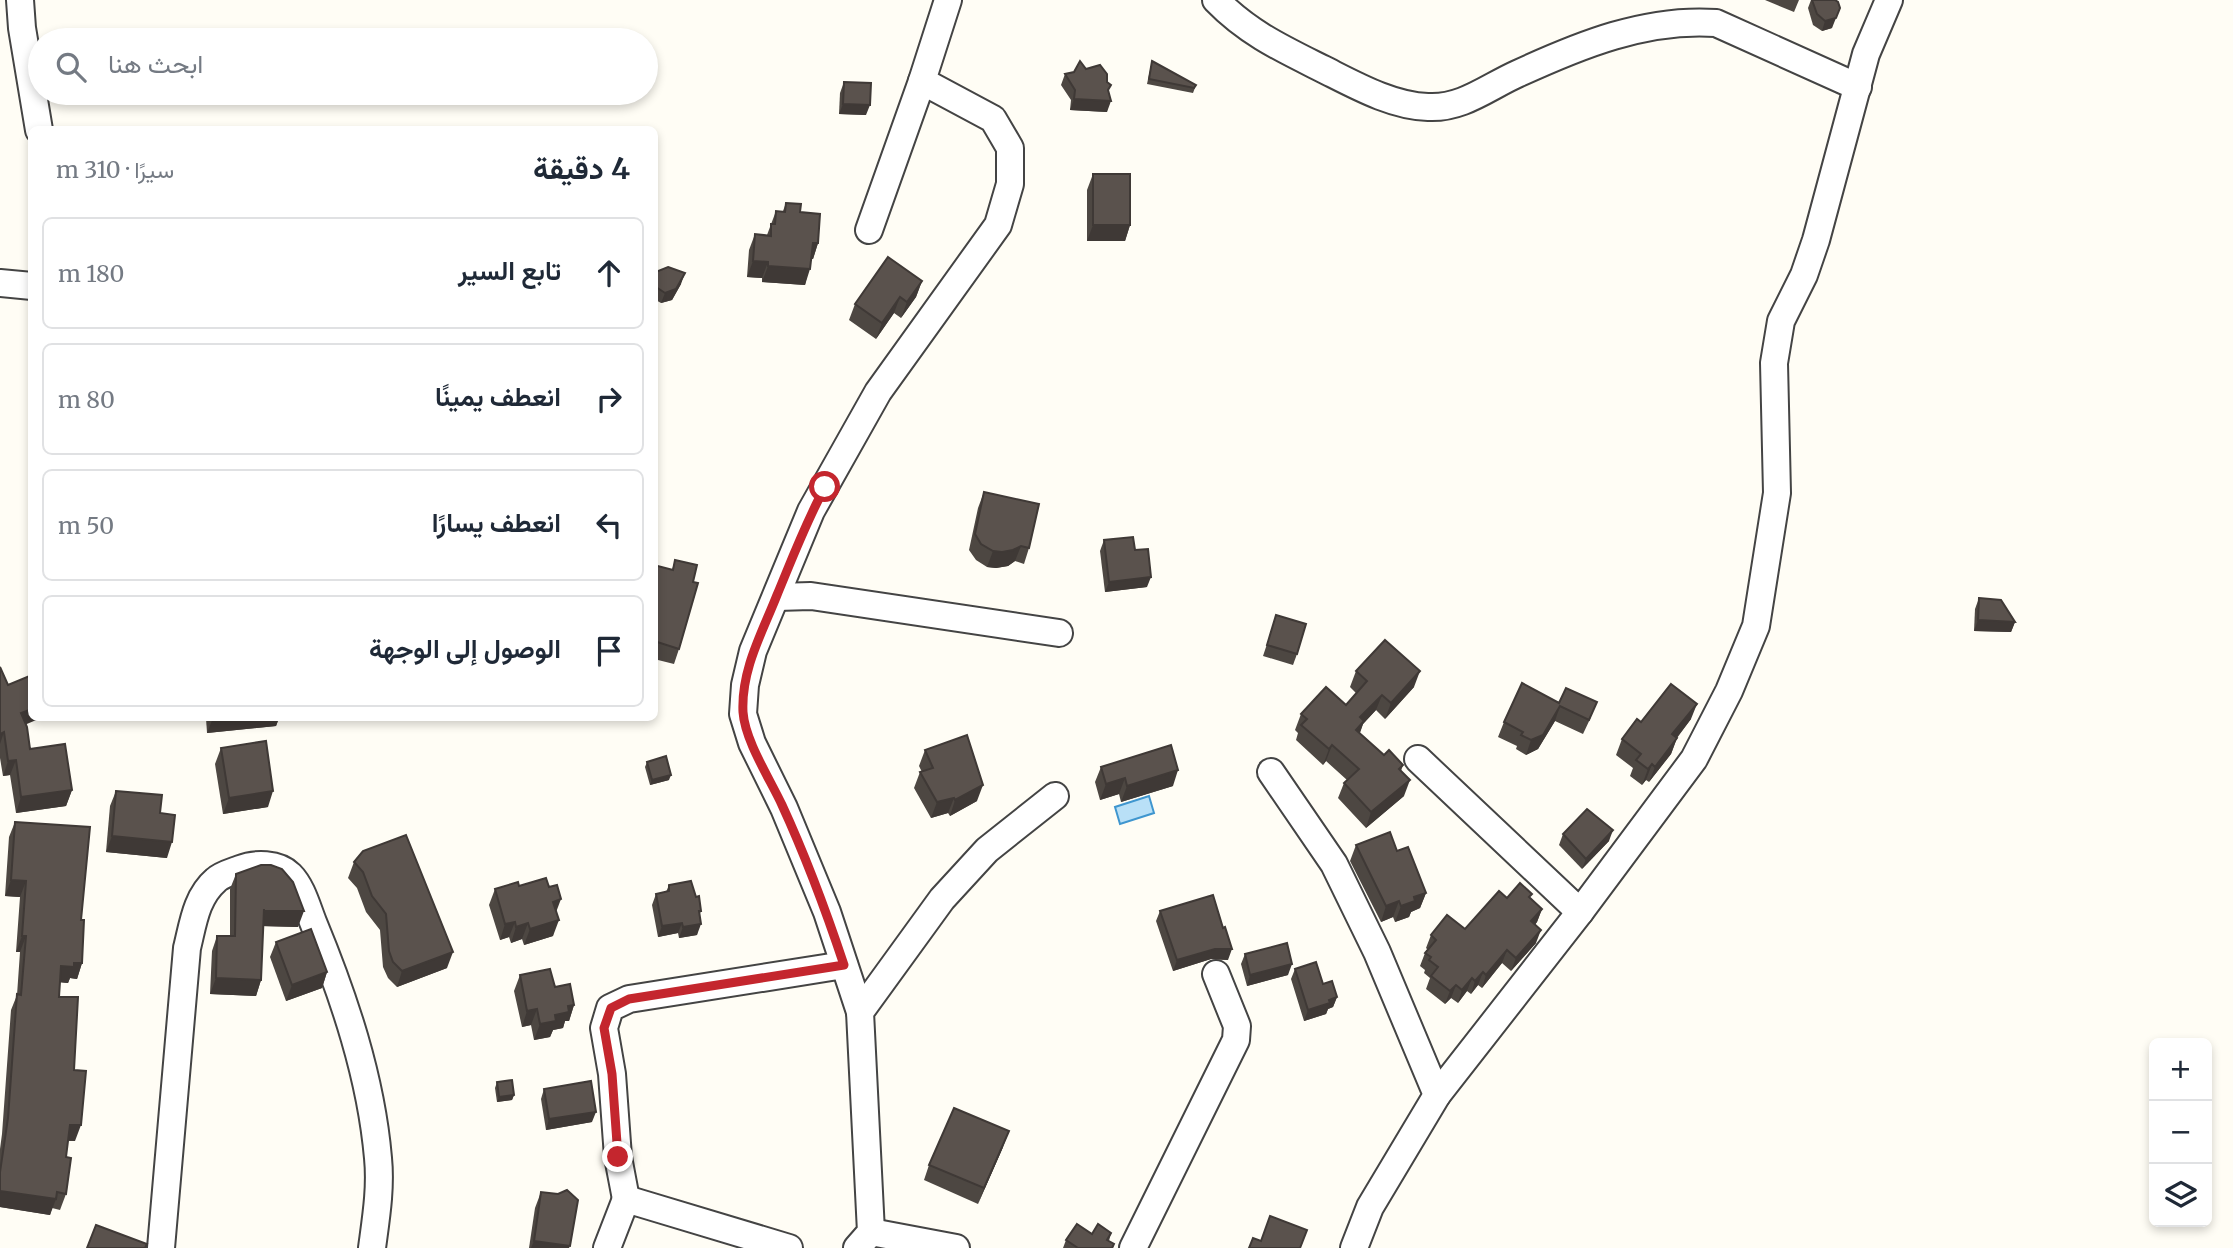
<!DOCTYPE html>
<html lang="ar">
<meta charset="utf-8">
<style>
body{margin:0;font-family:Merriweather,Vazirmatn,serif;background:#f2f2f3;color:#1f2937;direction:rtl}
.controls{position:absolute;right:21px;bottom:21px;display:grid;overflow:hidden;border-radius:10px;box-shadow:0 4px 10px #0003}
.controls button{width:63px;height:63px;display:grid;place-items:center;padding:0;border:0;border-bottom:2px solid #e0e1e3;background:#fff;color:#1f2937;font:35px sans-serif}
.stop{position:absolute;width:21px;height:21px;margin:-16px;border:5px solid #c4262e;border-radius:50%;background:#fff}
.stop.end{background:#c4262e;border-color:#fff;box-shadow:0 2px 7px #0008}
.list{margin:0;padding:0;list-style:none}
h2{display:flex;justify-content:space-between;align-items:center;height:91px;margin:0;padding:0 28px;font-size:30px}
h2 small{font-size:23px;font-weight:400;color:#747a83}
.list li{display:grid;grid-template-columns:46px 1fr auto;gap:21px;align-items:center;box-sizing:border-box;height:112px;margin:0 14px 14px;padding:0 14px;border:2px solid #e0e1e3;border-radius:10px}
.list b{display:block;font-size:26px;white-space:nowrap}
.list em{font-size:23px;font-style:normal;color:#747a83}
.icon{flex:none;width:38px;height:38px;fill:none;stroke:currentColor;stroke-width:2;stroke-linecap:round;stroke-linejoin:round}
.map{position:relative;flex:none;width:2233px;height:1248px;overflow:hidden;direction:ltr}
.search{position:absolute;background:#fff;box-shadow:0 4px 10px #0003;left:28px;top:28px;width:630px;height:77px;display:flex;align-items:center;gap:18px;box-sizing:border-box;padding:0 24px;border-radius:38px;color:#747a83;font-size:26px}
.panel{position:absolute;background:#fff;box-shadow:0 4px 10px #0003;left:28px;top:126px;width:630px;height:595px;border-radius:10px;direction:rtl}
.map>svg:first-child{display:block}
.water{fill:#b9e0f7;stroke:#3f96cf;stroke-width:2}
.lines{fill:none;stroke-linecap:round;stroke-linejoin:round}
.minor-casing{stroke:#444;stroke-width:30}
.minor{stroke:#fff;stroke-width:26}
.wall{fill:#4d4742}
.shaded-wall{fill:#3f3936}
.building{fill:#5a524d;stroke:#3f3936;stroke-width:2}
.route{stroke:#c4262e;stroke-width:9}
</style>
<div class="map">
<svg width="2233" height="1248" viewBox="0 0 2233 1248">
<rect width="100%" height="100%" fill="#fffdf5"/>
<polygon class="water" points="1149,796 1154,813 1120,824 1115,807"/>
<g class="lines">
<defs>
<g id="minor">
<polyline points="20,0 22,28 39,130"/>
<path d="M1216 0C1248 33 1283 49 1323 69 1355 85 1392 106 1428 107 1462 109 1488 87 1517 74 1580 45 1646 18 1716 23L1858 87"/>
<polyline points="869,230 922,81"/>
<polyline points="0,283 32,286"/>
<polyline points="777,597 811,596 1059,633"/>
<polyline points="1418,759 1580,912"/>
<polyline points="1271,772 1334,864 1377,952 1437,1095 1370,1207 1354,1248"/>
<polyline points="860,1012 827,912 784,808 752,743 743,714 745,685 753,651 811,511 878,392 998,225 1010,184 1010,148 993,119 922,81 948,0"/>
<polyline points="1437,1095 1580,912 1694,759 1729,691 1756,626 1777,493 1774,363 1781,321 1804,275 1816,240 1866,54 1889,0"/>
<polyline points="626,1199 618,1157 612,1074 604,1028 610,1008 629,999 844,965"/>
<polyline points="871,1232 956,1248"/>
<path d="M161 1248 187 948C193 924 196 897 216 880 221 875 232 872 240 869 255 863 278 863 290 875 302 887 307 907 313 922 344 997 371 1077 378 1158 381 1188 376 1218 372 1248"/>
<polyline points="607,1248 626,1199 789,1248"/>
<polyline points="857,1248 871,1232 860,1012 942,899 987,850 1055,796"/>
<polyline points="1133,1248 1236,1040 1237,1026 1216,974"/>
</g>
</defs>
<use href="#minor" class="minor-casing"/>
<use href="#minor" class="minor"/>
</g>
<g class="wall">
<polygon points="1765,0 1799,0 1794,12"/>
<polygon points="1811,0 1835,0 1832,28 1822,31 1813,25 1808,8"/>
<polygon points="1152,61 1196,85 1193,93 1147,84"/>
<polygon points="1086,69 1107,82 1108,91 1107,112 1070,110 1071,100 1061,85 1065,74"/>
<polygon points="844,82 866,115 839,114 840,93"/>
<polygon points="1093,174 1130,225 1125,241 1087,241 1087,190"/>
<polygon points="786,203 800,212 818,243 813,259 811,259 805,285 762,282 762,278 747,277 749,250 755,234 767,235 776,211 783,211"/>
<polygon points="654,275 681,284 672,300 661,303 654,299"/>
<polygon points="922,281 916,297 901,318 894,313 876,339 849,320 855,304"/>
<polygon points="984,492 1029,548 1024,564 1015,561 1008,566 996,568 987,567 976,560 969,550 978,508"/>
<polygon points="1104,540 1135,550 1147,587 1105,592 1100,551"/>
<polygon points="675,560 693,582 679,649 674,664 654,659 654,565 672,570"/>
<polygon points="1979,598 2015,622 2011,632 1974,631 1975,609"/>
<polygon points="1273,626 1297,654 1293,665 1263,656"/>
<polygon points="0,667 26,724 30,749 72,790 66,806 16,813 10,775 3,776 0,758"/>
<polygon points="1356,671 1414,687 1385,719 1376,710 1363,724 1360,733 1384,755 1403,765 1401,771 1404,796 1366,828 1338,798 1344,783 1347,780 1326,761 1323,765 1296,740 1298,733 1295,730 1301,714 1346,705 1356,693 1350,687"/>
<polygon points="1559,703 1591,717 1583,734 1555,721 1538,749 1526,755 1516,749 1517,746 1498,737 1504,722"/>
<polygon points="206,718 279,718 276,726 207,733"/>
<polygon points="1691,719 1677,738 1671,754 1649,782 1646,780 1642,785 1630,776 1633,768 1616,755 1622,739 1641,722"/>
<polygon points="221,748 268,807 223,814 215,764"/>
<polygon points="925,750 977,801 950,816 948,813 931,818 914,788 920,772 922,772 919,766"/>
<polygon points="647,762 669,780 650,785 645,767"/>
<polygon points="1101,767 1173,786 1121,802 1119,794 1100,800 1095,782"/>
<polygon points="116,791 160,813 167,858 106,852 110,806"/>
<polygon points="15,822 81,920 82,963 77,979 70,978 68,983 60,982 59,997 74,1070 75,1141 68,1141 66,1157 66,1194 60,1210 52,1208 50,1215 0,1207 0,1149 2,1134 11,1010 17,995 20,952 16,952 20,897 5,896 9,837"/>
<polygon points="1563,834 1609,841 1582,869 1559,845"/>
<polygon points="1356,845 1397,851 1426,893 1420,908 1411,912 1409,917 1395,922 1393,917 1381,922 1350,861"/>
<polygon points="354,862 447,968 397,987 388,978 383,967 380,930 366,912 357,888 348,878"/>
<polygon points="236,874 298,927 263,926 261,980 256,996 210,994 212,951 217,936 230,936 230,889"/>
<polygon points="669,885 701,911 699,916 697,935 679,938 678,933 658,937 652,905 656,894 666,892"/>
<polygon points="519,886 556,912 553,936 524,945 522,939 511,943 509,937 500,940 489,905 495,889"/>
<polygon points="1507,898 1530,898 1542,909 1537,922 1535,925 1536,943 1511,971 1502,963 1482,988 1478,985 1471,994 1467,991 1458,1003 1451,998 1445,1004 1426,989 1430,978 1424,973 1425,970 1420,966 1425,953 1428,950 1426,948 1431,935 1465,929"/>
<polygon points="1160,911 1228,960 1211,959 1173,971 1156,921"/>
<polygon points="276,942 327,972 322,988 286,1001 270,957"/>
<polygon points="1245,954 1288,975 1247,986 1241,964"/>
<polygon points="1295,969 1323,984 1337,997 1333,1007 1328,1009 1326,1014 1304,1021 1291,979"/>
<polygon points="520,975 555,987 574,1005 569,1021 565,1021 563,1028 553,1030 550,1037 534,1040 531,1025 522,1027 514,991"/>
<polygon points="497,1082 514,1095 512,1100 497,1102 495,1088"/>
<polygon points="544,1089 592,1122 546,1130 541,1099"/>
<polygon points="1003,1147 978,1204 924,1180 929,1165"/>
<polygon points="541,1192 558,1194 569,1248 529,1248 535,1208"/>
<polygon points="1111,1233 1109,1241 1114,1244 1113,1248 1063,1248 1066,1240 1092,1234"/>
</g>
<g class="shaded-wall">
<polygon points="1840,8 1832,28 1822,31 1825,21"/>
<polygon points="1074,99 1111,101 1107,112 1070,110"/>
<polygon points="843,104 870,105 866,115 839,114"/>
<polygon points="1093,225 1130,225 1125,241 1087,241"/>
<polygon points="813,243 818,243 813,259 807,259"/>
<polygon points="753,261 768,262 762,278 747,277"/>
<polygon points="768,266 810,269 805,285 762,282"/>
<polygon points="685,273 681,284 672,300 661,303 665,293"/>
<polygon points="922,281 916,297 901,318 907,302"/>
<polygon points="900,297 894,313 876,339 882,323"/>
<polygon points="1021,546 1015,561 1008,566 996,568 987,567 993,551"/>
<polygon points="1151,577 1147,587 1105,592 1109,582"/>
<polygon points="1978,620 2015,622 2011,632 1974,631"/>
<polygon points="1420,671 1414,687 1385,719 1391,703"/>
<polygon points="1382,695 1376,710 1363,724 1358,737 1350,746 1360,717"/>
<polygon points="1697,704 1691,719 1667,750 1672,734"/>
<polygon points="1560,706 1555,721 1538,749 1526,755 1531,740"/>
<polygon points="32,709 32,718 41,718 15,729 21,713"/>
<polygon points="213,718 279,718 276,726 207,733"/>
<polygon points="4,732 0,744 0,734"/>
<polygon points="1677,738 1671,754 1649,782 1655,767"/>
<polygon points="1332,745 1326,761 1323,765 1329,749"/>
<polygon points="16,760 10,775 3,776 8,761"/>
<polygon points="1652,764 1646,780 1642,785 1648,769"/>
<polygon points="1178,770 1173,786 1121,802 1127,786"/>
<polygon points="671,775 669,780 650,785 652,780"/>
<polygon points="1125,778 1119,794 1100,800 1106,784"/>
<polygon points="1410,780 1404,796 1366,828 1371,812"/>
<polygon points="983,785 977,801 950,816 955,800"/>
<polygon points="72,790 66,806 16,813 21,797"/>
<polygon points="273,791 268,807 223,814 229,798"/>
<polygon points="954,798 948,813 931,818 937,802"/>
<polygon points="1613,830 1609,841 1582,869 1586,859"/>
<polygon points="112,836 172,842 167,858 106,852"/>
<polygon points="11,880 26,881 20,897 5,896"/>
<polygon points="1426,893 1420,908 1411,912 1409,917 1395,922 1401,906 1414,897"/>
<polygon points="561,899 555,915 553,902"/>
<polygon points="1399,901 1393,917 1381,922 1386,906"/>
<polygon points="1542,909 1537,922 1526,934 1531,921"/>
<polygon points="264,911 304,911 298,927 259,926"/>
<polygon points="559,920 553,936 524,945 530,929"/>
<polygon points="515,922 509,937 500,940 505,924"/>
<polygon points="528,923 522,939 511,943 516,927"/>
<polygon points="682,923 678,933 658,937 662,926"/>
<polygon points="701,924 697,935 679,938 683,927"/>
<polygon points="1541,930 1536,943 1511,971 1516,958"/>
<polygon points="22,936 26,936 20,952 16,952"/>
<polygon points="1215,949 1232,949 1228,960 1211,959 1173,971 1177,960"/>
<polygon points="1507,950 1502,963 1482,988 1486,975"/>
<polygon points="453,952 447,968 397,987 402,971"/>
<polygon points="74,963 82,963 77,979 70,978 68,983 56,982 61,966"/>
<polygon points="1292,964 1288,975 1247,986 1250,975"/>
<polygon points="327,972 322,988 286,1001 292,985"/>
<polygon points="1483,972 1478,985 1471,994 1475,981"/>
<polygon points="216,978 261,980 256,996 210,994"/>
<polygon points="1472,978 1467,991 1458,1003 1462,990"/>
<polygon points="1456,985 1451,998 1445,1004 1450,991"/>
<polygon points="1337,997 1333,1007 1328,1009 1326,1014 1304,1021 1308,1010 1329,1000"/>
<polygon points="574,1005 569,1021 565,1021 563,1028 553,1030 550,1037 534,1040 540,1024 568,1006"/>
<polygon points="537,1009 531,1025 522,1027 527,1011"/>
<polygon points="514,1095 512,1100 497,1102 499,1097"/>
<polygon points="596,1112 592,1122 546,1130 549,1119"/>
<polygon points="70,1125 81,1125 75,1141 65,1140"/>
<polygon points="1009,1131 1003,1147 978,1204 984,1188"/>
<polygon points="0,1191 56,1199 50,1215 0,1207"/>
<polygon points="534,1241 570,1246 569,1248 531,1248"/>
</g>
<g class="building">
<polygon points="1812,0 1835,0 1838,2 1840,8 1836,18 1825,21 1817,14"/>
<polygon points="1080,61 1086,69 1100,65 1107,74 1107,82 1111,85 1108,90 1111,101 1074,99 1075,90 1065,74 1074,72"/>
<polygon points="1152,61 1196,85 1194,88 1149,79"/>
<polygon points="844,82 871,83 870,105 843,104"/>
<rect x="1093" y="174" width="37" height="51"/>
<polygon points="786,203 801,204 800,212 820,214 818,243 813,243 810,269 768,266 768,262 753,261 755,234 771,236 771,224 775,224 776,211 785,212"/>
<polygon points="888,257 922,281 907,302 900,297 882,323 855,304"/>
<polygon points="668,267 685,273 676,289 665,293 656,287 654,275 658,271"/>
<polygon points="984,492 1039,504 1029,548 1021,546 1013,550 1002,552 993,551 981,544 975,534"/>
<polygon points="1133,537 1135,550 1148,549 1151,577 1109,582 1104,540"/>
<polygon points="675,560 697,565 693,582 698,583 679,649 654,641 654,565 673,570"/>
<polygon points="1979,598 2001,600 2015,622 1978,620"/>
<polygon points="1276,615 1306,624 1297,654 1267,645"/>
<polygon points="1385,640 1420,671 1391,703 1382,695 1360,717 1364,721 1356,730 1384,755 1389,750 1403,765 1399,769 1410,780 1371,812 1344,783 1359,769 1332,745 1329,749 1301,725 1307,719 1301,714 1326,687 1346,705 1367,681 1356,671"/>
<polygon points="0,667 8,685 32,675 32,709 21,713 27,727 30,749 65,744 72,790 21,797 16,760 8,761 4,732 0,734"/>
<polygon points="1522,683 1559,703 1566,688 1597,702 1589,720 1560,706 1543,735 1531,740 1521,735 1523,732 1504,722"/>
<polygon points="1671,684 1697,704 1672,734 1677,738 1655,767 1652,764 1648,769 1636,760 1641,754 1622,739 1637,719 1641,722"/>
<polygon points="967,735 983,785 955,800 954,798 937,802 920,772 933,768 925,750"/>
<polygon points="266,741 273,791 229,798 221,748"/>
<polygon points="1171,745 1178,770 1127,786 1125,778 1106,784 1101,767"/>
<polygon points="666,756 671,775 652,780 647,762"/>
<polygon points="116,791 162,795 160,813 175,815 172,842 112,836"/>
<polygon points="1587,809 1613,830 1586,859 1563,834"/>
<polygon points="15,822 90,827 81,920 84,920 82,963 74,963 74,967 61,966 59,997 78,997 74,1070 86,1071 81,1125 70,1125 66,1157 71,1158 66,1194 57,1192 56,1199 0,1191 0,1172 8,1118 17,994 21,995 26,936 22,936 26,881 11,880"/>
<polygon points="1390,832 1397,851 1408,847 1426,893 1414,897 1415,901 1401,906 1399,901 1386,906 1356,845"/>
<polygon points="406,835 453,952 402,971 393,962 389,951 386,914 372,896 363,872 354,862 363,851"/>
<polygon points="261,865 271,865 282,869 293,882 304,911 264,911 264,909 261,980 216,978 217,936 235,936 236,874"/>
<polygon points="546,878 549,887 557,885 561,899 553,902 559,920 530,929 528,923 516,927 515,922 505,924 495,889 518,882 519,886"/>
<polygon points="691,881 696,897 699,896 701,911 699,911 701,924 683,927 682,923 662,926 656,894 669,891 669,885"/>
<polygon points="1520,883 1532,894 1529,897 1542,909 1531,921 1541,930 1516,958 1507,950 1486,975 1483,972 1475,981 1472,978 1462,990 1456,985 1450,991 1431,976 1438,967 1429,960 1431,957 1425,953 1436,940 1431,935 1447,915 1465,929 1499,891 1507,898"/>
<polygon points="1213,895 1223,928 1225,927 1232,949 1215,949 1177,960 1160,911"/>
<polygon points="311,929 327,972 292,985 276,942"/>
<polygon points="1287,943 1292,964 1250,975 1245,954"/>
<polygon points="1316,962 1323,984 1332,981 1337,997 1329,1000 1330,1003 1308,1010 1295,969"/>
<polygon points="550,969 555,987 570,984 574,1005 568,1006 569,1012 555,1015 556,1021 540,1024 537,1009 527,1011 520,975"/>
<polygon points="512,1080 514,1095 499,1097 497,1082"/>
<polygon points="591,1081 596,1112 549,1119 544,1089"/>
<polygon points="954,1108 1009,1131 984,1188 929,1165"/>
<polygon points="567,1190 578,1200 570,1246 534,1241 541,1192 558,1194"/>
<polygon points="1270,1216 1307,1230 1300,1248 1249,1248 1253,1238 1261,1241"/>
<polygon points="1077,1224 1092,1234 1098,1224 1111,1233 1107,1240 1114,1244 1112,1248 1078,1248 1066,1240"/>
<polygon points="96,1225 147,1244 145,1248 87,1248"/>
</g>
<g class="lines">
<path class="route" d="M618 1157 612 1074 604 1028 611 1008 629 999 844 965C826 911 806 857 782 805 770 779 745 741 743 712 741 670 762 633 777 595 792 559 806 522 825 487"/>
</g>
</svg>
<div class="controls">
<button>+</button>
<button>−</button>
<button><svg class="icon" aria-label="layers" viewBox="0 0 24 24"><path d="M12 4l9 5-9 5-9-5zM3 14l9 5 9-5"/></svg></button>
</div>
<div class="stop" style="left:825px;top:487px"></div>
<div class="stop end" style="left:618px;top:1157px"></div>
<div class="search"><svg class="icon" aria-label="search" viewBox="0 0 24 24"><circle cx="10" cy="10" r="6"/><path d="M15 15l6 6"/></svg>ابحث هنا</div>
<section class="panel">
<h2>4 دقيقة<small>سيرًا · 310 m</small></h2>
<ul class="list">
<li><svg class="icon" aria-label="ahead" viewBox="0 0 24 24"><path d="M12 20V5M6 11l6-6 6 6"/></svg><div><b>تابع السير</b></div><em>180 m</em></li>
<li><svg class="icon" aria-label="right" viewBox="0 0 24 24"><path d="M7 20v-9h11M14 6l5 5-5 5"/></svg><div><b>انعطف يمينًا</b></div><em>80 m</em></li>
<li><svg class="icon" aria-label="left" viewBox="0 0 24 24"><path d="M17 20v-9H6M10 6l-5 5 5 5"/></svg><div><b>انعطف يسارًا</b></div><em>50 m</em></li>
<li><svg class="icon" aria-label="arrive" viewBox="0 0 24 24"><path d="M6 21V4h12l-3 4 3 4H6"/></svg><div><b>الوصول إلى الوجهة</b></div></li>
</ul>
</section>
</div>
